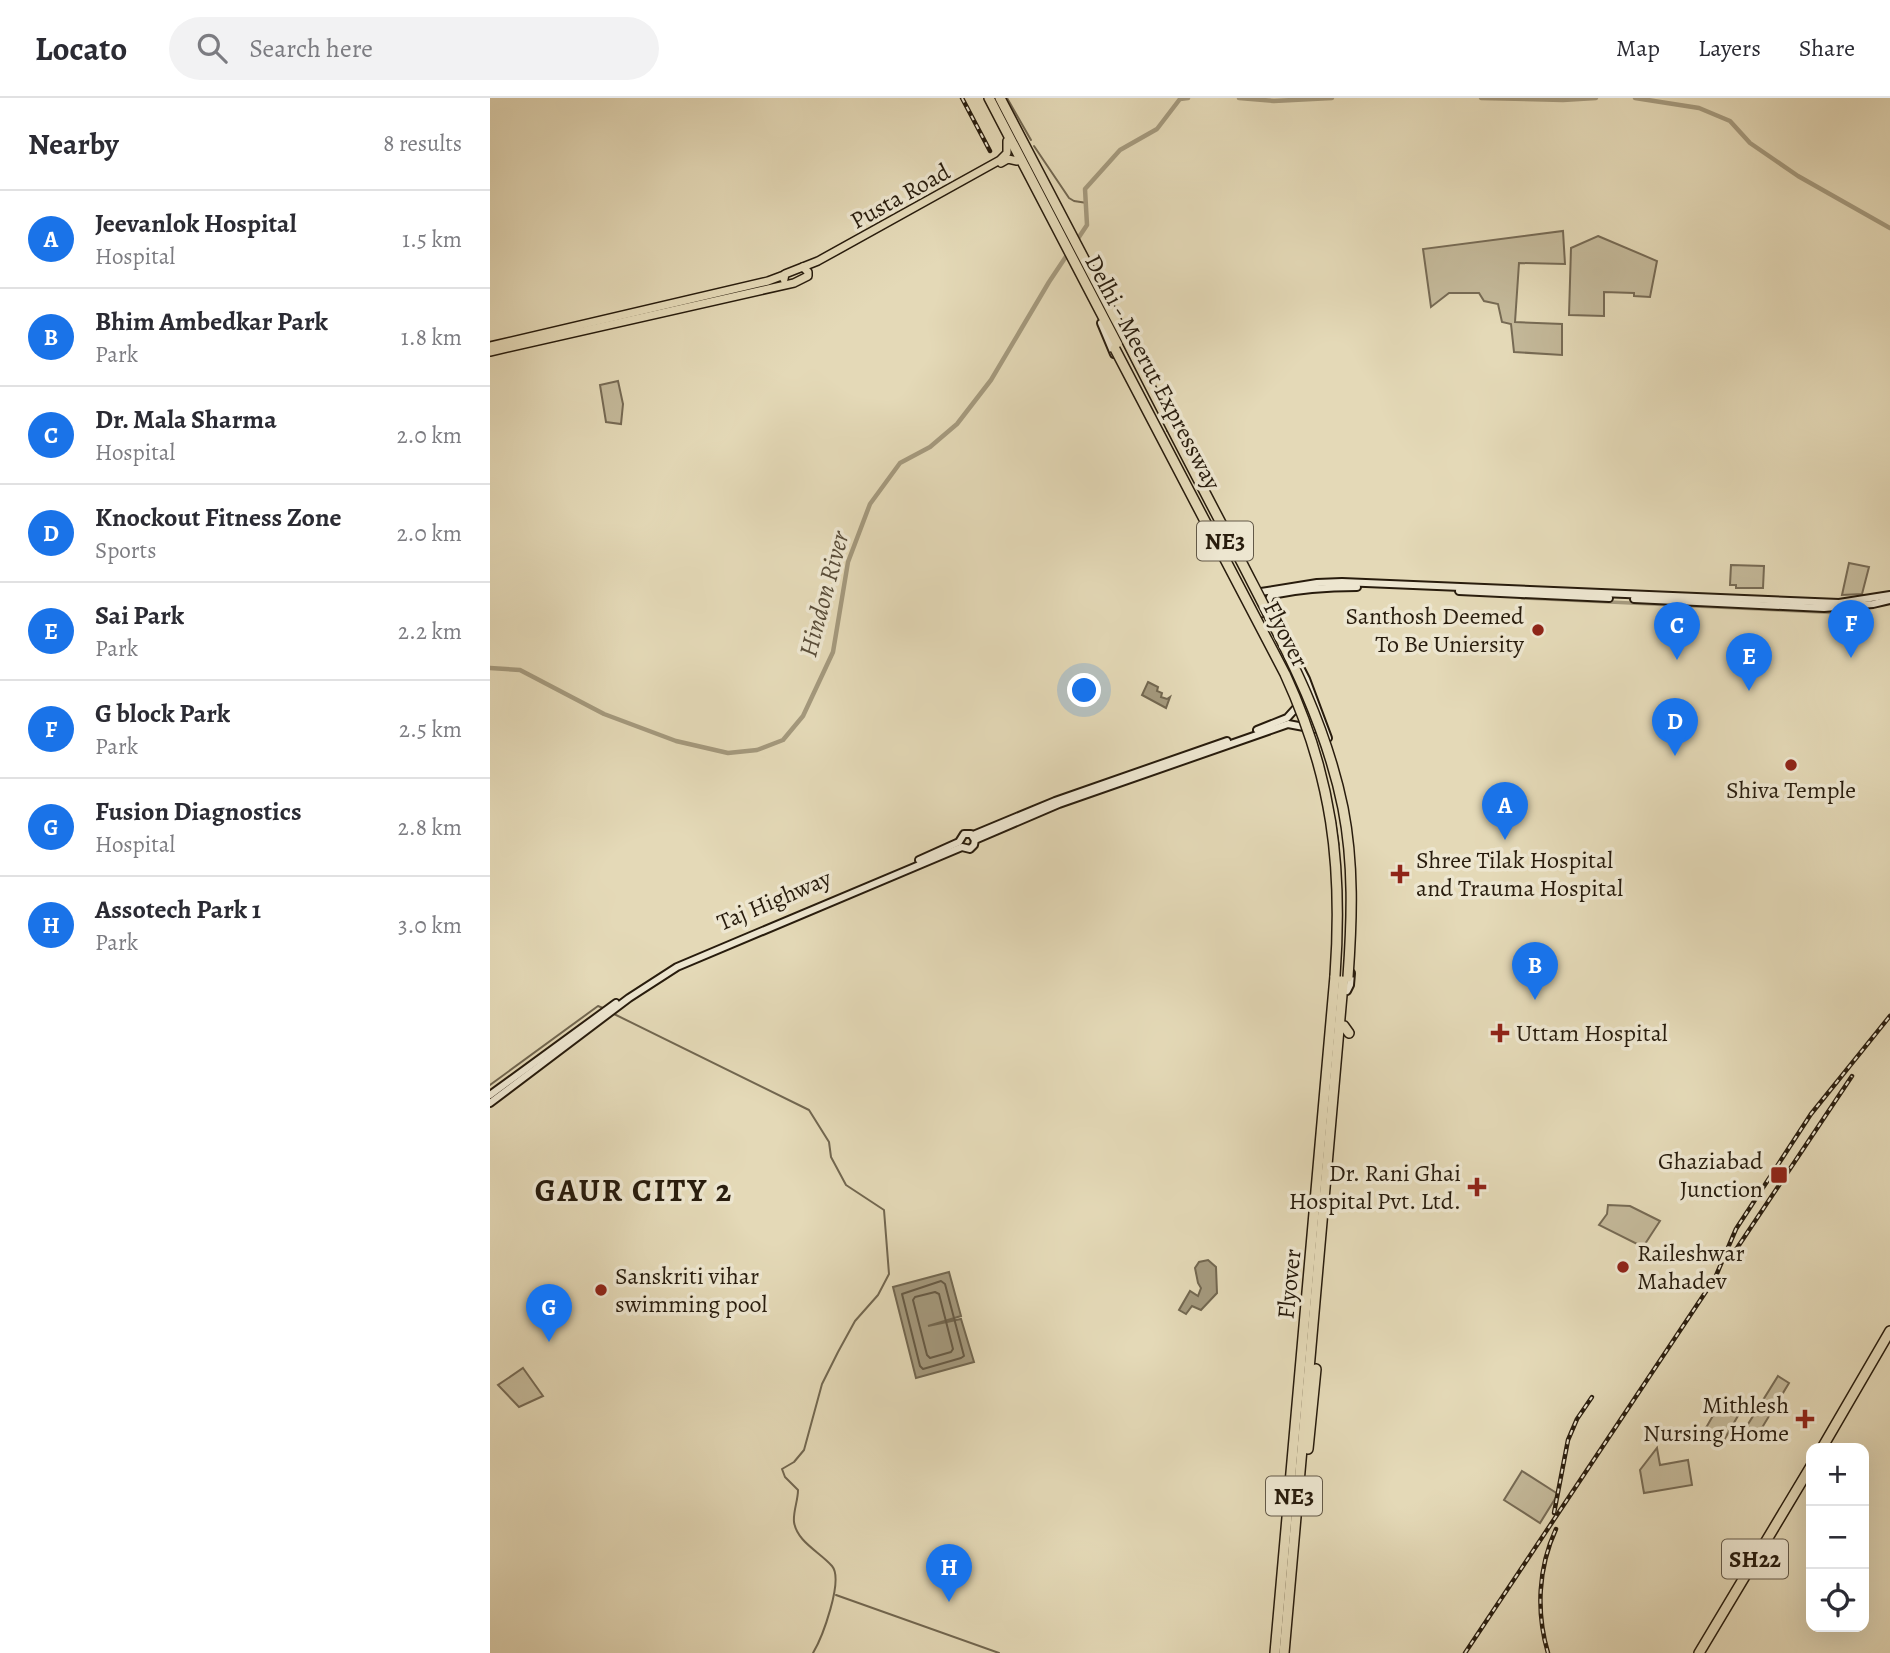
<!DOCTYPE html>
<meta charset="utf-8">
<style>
body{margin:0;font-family:Alegreya,serif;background:#f2f2f3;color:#2b2b33}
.controls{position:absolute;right:21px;bottom:21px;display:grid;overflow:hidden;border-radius:14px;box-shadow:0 7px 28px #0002}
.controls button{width:63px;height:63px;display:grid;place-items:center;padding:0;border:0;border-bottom:2px solid #e1e1e2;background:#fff;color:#2b2b33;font:35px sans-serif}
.you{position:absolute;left:595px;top:593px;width:24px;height:24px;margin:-18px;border:5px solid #fff;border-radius:50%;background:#1a73e8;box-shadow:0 0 0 10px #1a73e833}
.badge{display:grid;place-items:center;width:46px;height:46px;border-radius:50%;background:#1a73e8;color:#fff;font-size:23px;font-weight:700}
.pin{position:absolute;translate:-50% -58px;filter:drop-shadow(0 2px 4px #0008)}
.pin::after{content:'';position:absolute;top:37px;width:24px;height:21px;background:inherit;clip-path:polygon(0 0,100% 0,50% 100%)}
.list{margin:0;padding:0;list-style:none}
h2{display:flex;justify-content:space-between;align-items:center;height:91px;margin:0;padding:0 28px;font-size:30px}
h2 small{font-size:23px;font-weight:400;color:#7c7c81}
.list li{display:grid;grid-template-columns:46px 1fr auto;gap:21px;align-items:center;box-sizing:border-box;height:98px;padding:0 28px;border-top:2px solid #e1e1e2}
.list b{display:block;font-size:26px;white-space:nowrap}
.list p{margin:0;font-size:23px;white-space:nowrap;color:#7c7c81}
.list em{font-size:23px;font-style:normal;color:#7c7c81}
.icon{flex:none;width:38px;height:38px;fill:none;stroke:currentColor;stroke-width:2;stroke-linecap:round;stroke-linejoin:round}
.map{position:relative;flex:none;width:1400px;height:1555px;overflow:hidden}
header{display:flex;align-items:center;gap:42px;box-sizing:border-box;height:98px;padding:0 35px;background:#fff;border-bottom:2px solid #e1e1e2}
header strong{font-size:33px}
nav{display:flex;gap:38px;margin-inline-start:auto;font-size:24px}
.search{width:490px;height:63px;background:#f2f2f3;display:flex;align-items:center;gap:18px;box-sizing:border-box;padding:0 24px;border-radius:38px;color:#7c7c81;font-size:26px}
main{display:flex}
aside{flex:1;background:#fff}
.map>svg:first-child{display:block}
.green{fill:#c4b99a;stroke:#766a54;stroke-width:2}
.water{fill:#a4997d;stroke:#726750;stroke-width:2}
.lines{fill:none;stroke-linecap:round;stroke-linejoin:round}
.shore{stroke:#665a45;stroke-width:2}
.stream{stroke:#726750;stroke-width:2}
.canal{stroke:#a4997d;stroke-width:3.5}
.river{stroke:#a4997d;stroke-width:4.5}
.secondary-casing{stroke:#281c0d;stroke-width:10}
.primary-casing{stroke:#281c0d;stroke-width:10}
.highway-casing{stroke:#281c0d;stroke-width:12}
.secondary{stroke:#ede6d0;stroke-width:6}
.primary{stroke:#e4d9b7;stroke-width:7}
.highway{stroke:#e4d9b7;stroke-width:9}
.rail-casing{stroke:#281c0d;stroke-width:4.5}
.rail{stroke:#ede6d0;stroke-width:2;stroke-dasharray:5;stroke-linecap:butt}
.highway-bridge-casing{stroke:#281c0d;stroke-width:12;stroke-linecap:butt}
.highway-bridge{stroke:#e4d9b7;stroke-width:9}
.poi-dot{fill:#8f2418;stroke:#ede6d0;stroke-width:2.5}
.labels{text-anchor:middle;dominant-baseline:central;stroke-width:7;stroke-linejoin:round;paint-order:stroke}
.shield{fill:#ede6d0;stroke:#635948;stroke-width:2}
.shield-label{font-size:23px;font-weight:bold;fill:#281c0d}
.street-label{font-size:24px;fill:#281c0d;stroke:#ede6d0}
.poi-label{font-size:24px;fill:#281c0d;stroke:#ede6d0;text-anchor:end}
.water-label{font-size:26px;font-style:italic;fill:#5a4e3a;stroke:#ede6d0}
.district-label{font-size:32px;font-weight:bold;letter-spacing:2px;fill:#281c0d;stroke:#ede6d0}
</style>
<header>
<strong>Locato</strong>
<div class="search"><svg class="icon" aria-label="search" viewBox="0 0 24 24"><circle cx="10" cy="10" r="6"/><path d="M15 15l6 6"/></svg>Search here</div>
<nav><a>Map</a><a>Layers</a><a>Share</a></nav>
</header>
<main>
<aside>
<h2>Nearby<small>8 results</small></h2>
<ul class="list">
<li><span class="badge">A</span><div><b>Jeevanlok Hospital</b><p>Hospital</p></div><em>1.5 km</em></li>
<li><span class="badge">B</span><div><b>Bhim Ambedkar Park</b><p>Park</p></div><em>1.8 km</em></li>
<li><span class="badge">C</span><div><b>Dr. Mala Sharma</b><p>Hospital</p></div><em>2.0 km</em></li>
<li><span class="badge">D</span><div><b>Knockout Fitness Zone</b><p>Sports</p></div><em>2.0 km</em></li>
<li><span class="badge">E</span><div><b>Sai Park</b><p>Park</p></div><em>2.2 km</em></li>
<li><span class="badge">F</span><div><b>G block Park</b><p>Park</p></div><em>2.5 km</em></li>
<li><span class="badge">G</span><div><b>Fusion Diagnostics</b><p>Hospital</p></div><em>2.8 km</em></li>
<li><span class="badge">H</span><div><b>Assotech Park 1</b><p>Park</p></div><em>3.0 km</em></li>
</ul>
</aside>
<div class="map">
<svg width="1400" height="1555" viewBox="0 0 1400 1555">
<rect width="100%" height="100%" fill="#e4d9b7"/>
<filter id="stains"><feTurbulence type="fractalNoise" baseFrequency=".00286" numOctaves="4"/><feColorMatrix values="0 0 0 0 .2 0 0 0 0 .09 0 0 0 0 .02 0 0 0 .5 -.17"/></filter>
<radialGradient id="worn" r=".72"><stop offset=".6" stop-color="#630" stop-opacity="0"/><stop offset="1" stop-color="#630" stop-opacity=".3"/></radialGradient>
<g class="green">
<polygon points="1073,133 1075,166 1029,165 1025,224 1072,226 1072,257 1024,254 1021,226 1012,224 1008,206 994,203 989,195 959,195 941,209 933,151"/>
<polygon points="1108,138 1167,163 1160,199 1144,198 1144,195 1114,194 1114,218 1079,217 1081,150"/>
<polygon points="128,283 133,306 131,326 116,324 110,287"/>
<polygon points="1359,465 1379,469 1372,496 1352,497"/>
<polygon points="1241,467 1274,468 1273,490 1246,490 1246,487 1240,487"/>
<polygon points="1118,1107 1140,1108 1170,1123 1153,1149 1109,1127 1117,1116"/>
<polygon points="33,1270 53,1298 29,1309 8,1287"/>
<polygon points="1288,1278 1299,1285 1267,1338 1255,1331"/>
<polygon points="1232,1302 1253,1309 1233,1344 1213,1335"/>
<polygon points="1167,1350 1170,1367 1198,1362 1202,1387 1154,1395 1150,1372"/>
<polygon points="1032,1373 1068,1396 1050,1425 1014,1402"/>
</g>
<g class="water">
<polygon points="658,584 668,589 667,593 672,595 671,599 677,601 680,599 676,610 652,597"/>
<polygon points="718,1162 726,1169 727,1195 711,1212 702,1208 696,1216 689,1212 700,1193 708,1198 711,1190 708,1185 705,1170 709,1164"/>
<polygon points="459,1174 471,1218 438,1228 471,1221 484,1264 426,1280 403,1189"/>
</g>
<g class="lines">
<g class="shore">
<polygon points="451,1183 455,1186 474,1258 471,1260 433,1271 430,1268 412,1196"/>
<polygon points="445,1194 449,1196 463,1251 461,1254 440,1260 437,1257 423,1202 425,1199"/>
</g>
<g class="stream">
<polyline points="517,0 541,42"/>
<polyline points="544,48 579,100 584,103 597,105"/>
<path d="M124 916 319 1012 339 1044 341 1059 356 1087 394 1112 399 1176 388 1197 365 1223 348 1254 332 1286 314 1352 304 1364 292 1371 295 1379 308 1392C308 1403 303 1413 304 1424 307 1444 330 1454 342 1468 354 1482 332 1540 323 1555"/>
<polyline points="0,987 108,908 113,910"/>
<polyline points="346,1497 509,1555"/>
</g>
<polyline class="canal" points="1032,500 1374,516"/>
<g class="river">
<polyline points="749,0 784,3 842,0"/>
<polyline points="991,0 1073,2 1106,0"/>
<polyline points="1145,0 1209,10 1240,23 1260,45 1308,78 1400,130"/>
<polyline points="0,570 30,572 114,616 186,643 238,655 267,652 293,642 313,618 343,554 358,464 380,406 410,365 440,349 467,326 501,282 559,184 597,127 595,91 630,52 667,31 690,1 698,0"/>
</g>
<defs>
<g id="secondary">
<polyline points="611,225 624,256"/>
<polyline points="969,493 1119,500"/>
<polyline points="771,494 827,485 852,484 1349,505 1400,497"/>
<polyline points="1144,501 1334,510 1383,506 1400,502"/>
<path d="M777 506 781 497C810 491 838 489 867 489"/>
<polyline points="789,528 816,581 838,640"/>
<polyline points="767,632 797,620 806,610"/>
<polyline points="483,737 565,703 737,643"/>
<polyline points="429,762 469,744 474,736 481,736 485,742"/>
<polyline points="857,893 860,887 861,875"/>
<polyline points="0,997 126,905"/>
<polyline points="0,1005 139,900 187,869 472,749 480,751 484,747 485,742 569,706 798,626 814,629"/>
</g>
<g id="primary">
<polyline points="511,65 518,61 527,63"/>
<polyline points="294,181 295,176 328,163 510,62 517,55 517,43"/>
<polyline points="0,248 278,183 294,177"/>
<polyline points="0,254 304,185 318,178 318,174 313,169"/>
</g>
<g id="highway">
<polyline points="499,0 672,332"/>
<polyline points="510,0 637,243"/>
<polyline points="676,338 705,395"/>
<polyline points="706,387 772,514"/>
<polyline points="825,640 835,673"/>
<polyline points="837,665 851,725 856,761"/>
<polyline points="850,752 852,776"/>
<polyline points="850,866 853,829 852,782"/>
<polyline points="854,928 859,935"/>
<polyline points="1332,1350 1400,1233"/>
<polyline points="818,1351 826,1271"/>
<polyline points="785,1555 845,878"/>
<polyline points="794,1555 855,863"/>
<polyline points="1209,1555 1321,1368"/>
</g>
</defs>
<use href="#secondary" class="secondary-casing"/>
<use href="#primary" class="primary-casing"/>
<use href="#highway" class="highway-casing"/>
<use href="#secondary" class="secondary"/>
<use href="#primary" class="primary"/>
<use href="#highway" class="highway"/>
<defs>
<g id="rail">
<polyline points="472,0 500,53"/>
<polyline points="1239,1162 1362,978"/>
<polyline points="1064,1415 1078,1342 1087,1321 1102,1299"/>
<polyline points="975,1555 1225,1180 1246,1131 1321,1016 1400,918"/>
<path d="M1058 1555C1046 1514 1048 1470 1066 1431"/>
</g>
</defs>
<use href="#rail" class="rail-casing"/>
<use href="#rail" class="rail"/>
<defs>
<g id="highway-bridge">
<path d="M637 243C675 318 713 391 752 465 793 545 835 621 853 710 864 766 862 822 858 879"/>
<path d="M625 251 795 576C842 678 853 767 845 878"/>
</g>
</defs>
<use href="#highway-bridge" class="highway-bridge-casing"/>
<use href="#highway-bridge" class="highway-bridge"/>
</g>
<g class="poi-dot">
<circle cx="1048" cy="532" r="7"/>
<circle cx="1301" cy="667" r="7"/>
<path d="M906.5 765.5h7v7h7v7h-7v7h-7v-7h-7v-7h7z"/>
<path d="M1006.5 924.5h7v7h7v7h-7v7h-7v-7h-7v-7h7z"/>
<rect x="1280" y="1068" width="18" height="18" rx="3.5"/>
<path d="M983.5 1078.5h7v7h7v7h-7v7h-7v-7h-7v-7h7z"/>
<circle cx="1133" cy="1169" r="7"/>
<circle cx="111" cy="1192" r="7"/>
<path d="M1311.5 1310.5h7v7h7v7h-7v7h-7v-7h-7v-7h7z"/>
</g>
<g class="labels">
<g class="shield">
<rect x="707" y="423.5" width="56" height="39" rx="5"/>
<rect x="776" y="1378.5" width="56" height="39" rx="5"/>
<rect x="1232" y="1441.5" width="66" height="39" rx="5"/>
</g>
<g class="shield-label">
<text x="735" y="443">NE3</text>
<text x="804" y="1398">NE3</text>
<text x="1265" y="1461">SH22</text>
</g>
<g class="street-label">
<text transform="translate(410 98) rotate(-29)">Pusta Road</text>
<text transform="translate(663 274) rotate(62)">Delhi - Meerut Expressway</text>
<text transform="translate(796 536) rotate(63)">Flyover</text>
<text transform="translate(284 802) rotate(-23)">Taj Highway</text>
<text transform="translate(799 1186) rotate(-84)">Flyover</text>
</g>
<g class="poi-label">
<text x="1034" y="518">Santhosh Deemed<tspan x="1034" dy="28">To Be Uniersity</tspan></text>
<text x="1301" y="692" text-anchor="middle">Shiva Temple</text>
<text x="926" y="762" text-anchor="start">Shree Tilak Hospital<tspan x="926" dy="28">and Trauma Hospital</tspan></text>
<text x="1026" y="935" text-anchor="start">Uttam Hospital</text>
<text x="1273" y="1063">Ghaziabad<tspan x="1273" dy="28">Junction</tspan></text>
<text x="971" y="1075">Dr. Rani Ghai<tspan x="971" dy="28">Hospital Pvt. Ltd.</tspan></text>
<text x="1147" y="1155" text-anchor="start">Raileshwar<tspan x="1147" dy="28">Mahadev</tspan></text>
<text x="125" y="1178" text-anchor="start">Sanskriti vihar<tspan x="125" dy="28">swimming pool</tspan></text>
<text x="1299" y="1307">Mithlesh<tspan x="1299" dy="28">Nursing Home</tspan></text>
</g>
<g class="water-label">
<text transform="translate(334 496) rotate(-75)">Hindon River</text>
</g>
<g class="district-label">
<text x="144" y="1092">GAUR CITY 2</text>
</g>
</g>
<rect width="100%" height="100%" filter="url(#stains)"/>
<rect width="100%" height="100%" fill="url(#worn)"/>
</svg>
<div class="controls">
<button>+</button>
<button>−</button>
<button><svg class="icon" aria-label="locate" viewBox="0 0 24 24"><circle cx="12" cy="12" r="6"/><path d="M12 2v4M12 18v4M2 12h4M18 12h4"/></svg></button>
</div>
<div class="you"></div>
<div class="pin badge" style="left:1015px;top:742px">A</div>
<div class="pin badge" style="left:1045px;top:902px">B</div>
<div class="pin badge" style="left:1187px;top:562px">C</div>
<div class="pin badge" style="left:1185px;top:658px">D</div>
<div class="pin badge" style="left:1259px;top:593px">E</div>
<div class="pin badge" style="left:1361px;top:560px">F</div>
<div class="pin badge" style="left:59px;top:1244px">G</div>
<div class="pin badge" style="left:459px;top:1504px">H</div>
</div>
</main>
